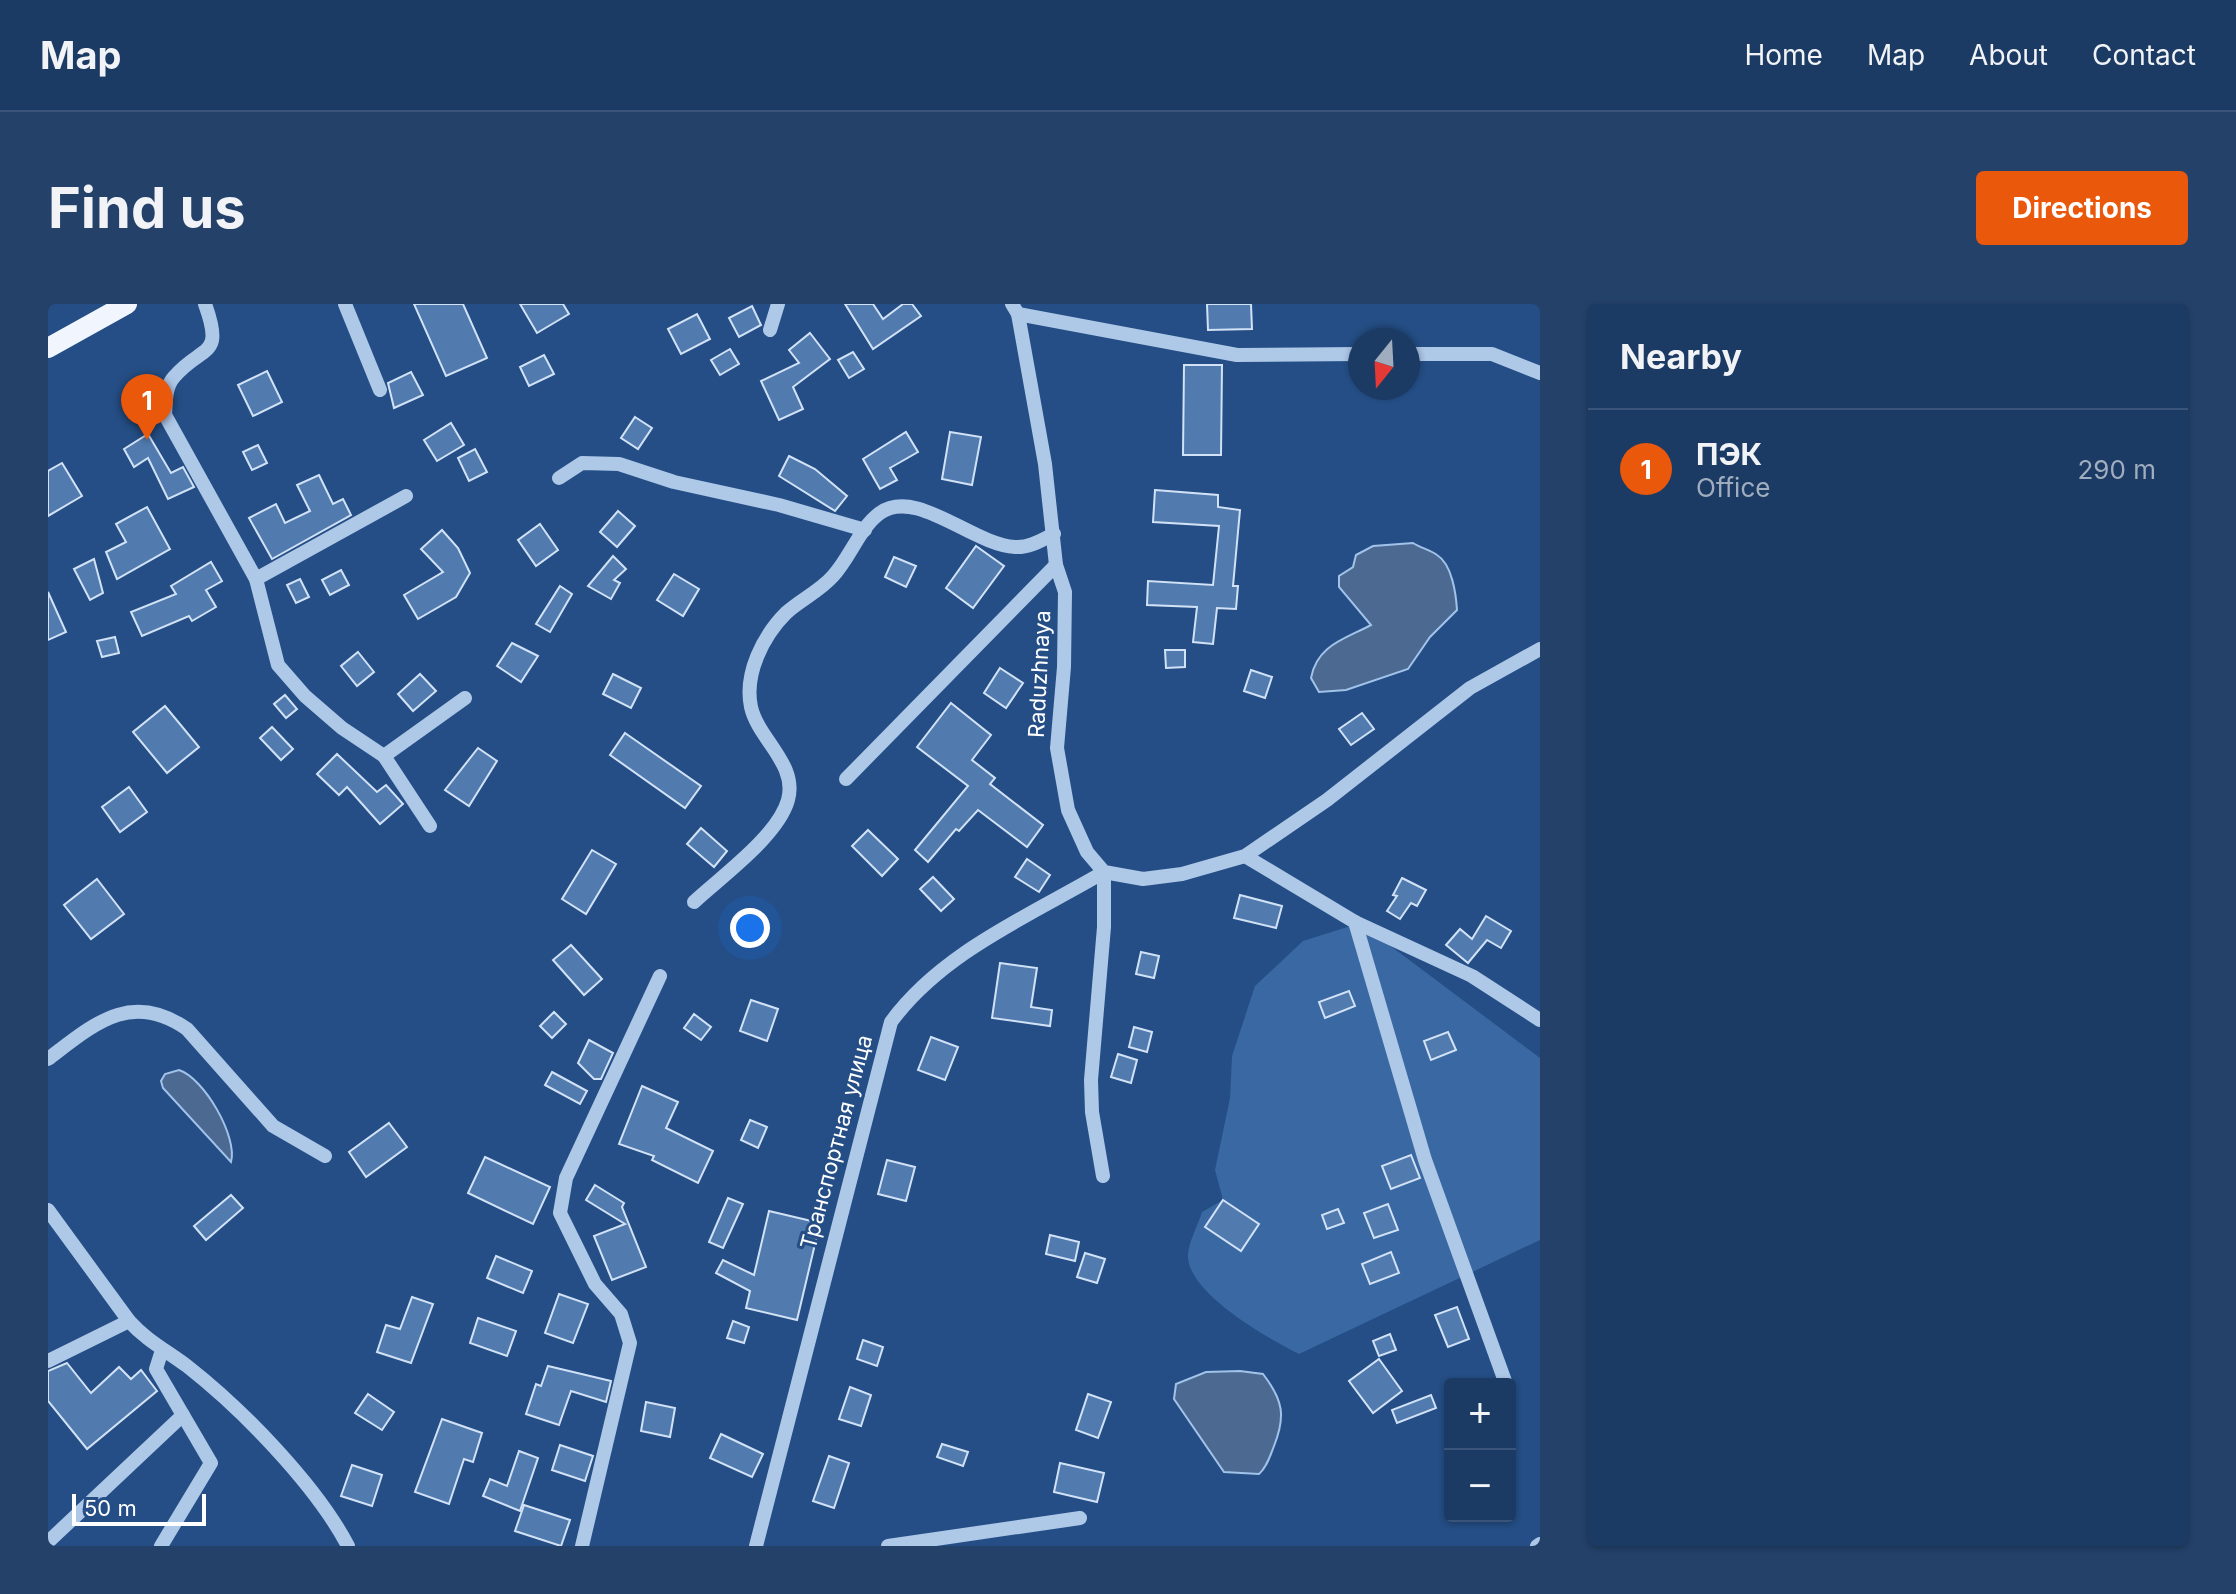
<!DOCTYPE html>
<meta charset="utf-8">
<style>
body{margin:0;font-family:Inter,sans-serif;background:#24416a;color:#f1f3f6}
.controls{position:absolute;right:24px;bottom:24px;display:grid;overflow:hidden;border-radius:8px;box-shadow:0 2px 6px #0004}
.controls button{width:72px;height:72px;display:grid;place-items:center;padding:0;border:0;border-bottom:2px solid #395478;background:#1b3a64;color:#f1f3f6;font:40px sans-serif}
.compass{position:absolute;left:1300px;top:24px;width:72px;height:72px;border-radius:50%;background:#1b3a64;box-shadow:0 2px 6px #0004;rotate:198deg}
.scale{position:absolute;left:24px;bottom:20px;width:134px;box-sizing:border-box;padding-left:8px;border:4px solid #fff;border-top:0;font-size:22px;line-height:28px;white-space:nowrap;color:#fff;-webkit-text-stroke:6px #244e85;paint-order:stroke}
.you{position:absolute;left:702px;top:624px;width:28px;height:28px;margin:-20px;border:6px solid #fff;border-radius:50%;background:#1a73e8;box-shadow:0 0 0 12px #1a73e833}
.badge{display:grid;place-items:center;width:52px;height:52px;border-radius:50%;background:#ea580c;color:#fff;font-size:26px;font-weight:700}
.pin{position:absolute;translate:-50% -66px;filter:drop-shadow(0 2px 4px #0008)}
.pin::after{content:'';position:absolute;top:42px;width:28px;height:24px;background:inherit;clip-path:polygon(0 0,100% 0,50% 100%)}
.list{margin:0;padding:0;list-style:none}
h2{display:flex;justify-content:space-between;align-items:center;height:104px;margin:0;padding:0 32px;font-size:34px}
h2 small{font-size:26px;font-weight:400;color:#a0adbf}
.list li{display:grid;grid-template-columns:52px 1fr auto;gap:24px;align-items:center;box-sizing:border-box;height:120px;padding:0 32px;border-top:2px solid #395478}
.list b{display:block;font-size:30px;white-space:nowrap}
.list p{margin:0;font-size:26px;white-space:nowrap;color:#a0adbf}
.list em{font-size:26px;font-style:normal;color:#a0adbf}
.map{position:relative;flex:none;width:1492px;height:1242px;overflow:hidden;border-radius:8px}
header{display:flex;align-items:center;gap:48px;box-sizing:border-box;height:112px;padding:0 40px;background:#1b3a64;border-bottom:2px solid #395478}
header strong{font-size:38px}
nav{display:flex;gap:44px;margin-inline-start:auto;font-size:28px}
.intro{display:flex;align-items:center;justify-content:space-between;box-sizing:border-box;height:192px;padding:0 48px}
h1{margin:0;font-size:56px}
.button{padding:20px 36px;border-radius:8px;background:#ea580c;color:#fff;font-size:28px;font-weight:700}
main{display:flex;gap:48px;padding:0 48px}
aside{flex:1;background:#1b3a64;border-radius:8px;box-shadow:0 2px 6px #0004}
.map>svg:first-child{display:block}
.green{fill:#3968a2}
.water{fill:#4b6991;stroke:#a2c3e9;stroke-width:2}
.building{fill:#517baf;stroke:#d2e2f6;stroke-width:2}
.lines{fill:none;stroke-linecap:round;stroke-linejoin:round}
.minor{stroke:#aec8e8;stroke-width:14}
.major{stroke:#f1f6fe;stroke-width:20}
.labels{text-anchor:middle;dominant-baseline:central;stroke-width:6;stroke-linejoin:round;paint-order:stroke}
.street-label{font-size:22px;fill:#fff;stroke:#244e85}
</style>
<header>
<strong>Map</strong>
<nav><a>Home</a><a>Map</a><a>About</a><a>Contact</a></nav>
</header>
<div class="intro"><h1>Find us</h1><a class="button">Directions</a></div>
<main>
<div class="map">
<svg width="1492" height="1242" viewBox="0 0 1492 1242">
<rect width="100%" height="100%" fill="#244e85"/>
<path class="green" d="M1312 619 1492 754V936L1251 1050C1221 1035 1137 988 1140 950 1141 937 1150 921 1154 908L1175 896 1167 866 1182 794 1184 752 1207 682 1255 637Z"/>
<g class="water">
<path d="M1365 239C1373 244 1382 246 1389 251 1404 260 1408 290 1409 306L1382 333 1360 365 1298 386 1271 388 1263 374C1269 341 1297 335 1323 321L1291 283V272L1305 263 1308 251 1325 242Z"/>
<path d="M131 766C156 774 190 833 183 858L115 784 113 777 117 770Z"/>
<path d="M1192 1067 1215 1070C1235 1096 1238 1112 1226 1142 1222 1152 1219 1163 1211 1170L1176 1168 1126 1095 1128 1080 1158 1068Z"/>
</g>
<g class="building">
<polygon points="366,0 415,0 439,54 398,72"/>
<polygon points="472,0 515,0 521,10 489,29"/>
<polygon points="797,0 825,0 835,15 855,0 864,0 873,12 825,45"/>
<polygon points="1159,0 1203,0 1204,25 1160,26"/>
<polygon points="704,2 713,21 691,33 681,14"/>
<polygon points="649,10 662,35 633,50 620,25"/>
<polygon points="762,29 782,55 745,83 755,105 731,116 713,77 751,59 741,46"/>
<polygon points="682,45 691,60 672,71 663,56"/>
<polygon points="805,48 816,65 801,74 790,56"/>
<polygon points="496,51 506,70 481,82 472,63"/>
<polygon points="1136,61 1174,61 1173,151 1135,151"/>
<polygon points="219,67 234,98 205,112 190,81"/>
<polygon points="363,68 375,91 346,104 340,79"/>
<polygon points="587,113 604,124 590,145 573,134"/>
<polygon points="403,119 416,141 389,157 376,136"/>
<polygon points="858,128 870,148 842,164 849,176 832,185 815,155"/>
<polygon points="902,128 933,133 924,181 894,175"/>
<polygon points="100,130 123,169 135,163 146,183 120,195 100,154 86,163 76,145"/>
<polygon points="210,141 219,159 204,166 195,148"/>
<polygon points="427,145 439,168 421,177 410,154"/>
<polygon points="741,152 767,165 799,192 787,207 731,172"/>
<polygon points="14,159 34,192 0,212 0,167"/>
<polygon points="271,171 285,200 295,195 303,211 224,255 201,214 228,200 237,219 262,207 249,181"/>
<polygon points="1107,186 1170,191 1170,203 1192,206 1185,282 1190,282 1188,305 1169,304 1165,340 1145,338 1149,303 1099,301 1100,277 1165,281 1171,222 1105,218"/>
<polygon points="99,203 122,245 69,275 58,248 78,238 68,220"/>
<polygon points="570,207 587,222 569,243 552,228"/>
<polygon points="492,220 510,246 488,262 470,236"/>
<polygon points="394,226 410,244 422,269 408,293 370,315 356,291 395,268 373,245"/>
<polygon points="928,242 956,262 925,304 898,284"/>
<polygon points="565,252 578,265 566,276 572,279 563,295 540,282"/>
<polygon points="846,253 868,262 858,283 837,273"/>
<polygon points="46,255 55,289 42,296 26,265"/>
<polygon points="163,258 174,277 158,286 168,303 144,317 141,312 94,332 83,308 128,290 123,282"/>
<polygon points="293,266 301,281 282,291 274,276"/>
<polygon points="626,270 651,285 635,312 609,296"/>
<polygon points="252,275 261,293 248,299 239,281"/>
<polygon points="512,282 524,290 502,328 488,320"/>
<polygon points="0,288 18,328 0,336"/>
<polygon points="67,333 71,349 54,353 49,337"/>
<polygon points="464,339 490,352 473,378 449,362"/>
<polygon points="1117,346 1137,346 1137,363 1118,364"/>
<polygon points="310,348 326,368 309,382 293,362"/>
<polygon points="952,364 975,379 958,404 936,389"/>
<polygon points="1203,366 1224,373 1217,394 1196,387"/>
<polygon points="372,370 388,387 365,407 350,390"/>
<polygon points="565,370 593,384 583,404 555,390"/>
<polygon points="237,391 249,405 238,414 226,400"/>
<polygon points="903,399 943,431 924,456 947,474 942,480 995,521 979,543 930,506 911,527 908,525 880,558 867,546 920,482 869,443"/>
<polygon points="117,402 151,443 119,469 85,428"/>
<polygon points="1314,409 1326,425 1303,441 1291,425"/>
<polygon points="224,423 245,445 233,456 212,434"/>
<polygon points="577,429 653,482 637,504 562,451"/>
<polygon points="430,444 449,457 421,502 397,486"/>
<polygon points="289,450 329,488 338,481 355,500 332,520 299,483 291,491 269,470"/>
<polygon points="81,483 99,508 72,528 54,503"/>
<polygon points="653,524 679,547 666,563 639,540"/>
<polygon points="820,526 850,555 834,572 804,542"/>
<polygon points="544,546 568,560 538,610 514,595"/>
<polygon points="979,555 1002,571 991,588 967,573"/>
<polygon points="885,573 906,595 893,607 872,585"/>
<polygon points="1354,574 1378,586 1369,602 1363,599 1352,615 1339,607 1349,592 1345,591"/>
<polygon points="49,575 76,610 43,635 16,601"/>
<polygon points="1192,591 1234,602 1228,624 1186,614"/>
<polygon points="1438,612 1463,627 1453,644 1439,636 1420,659 1398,641 1412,625 1424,635"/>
<polygon points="523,641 554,675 536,691 505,656"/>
<polygon points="1093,648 1111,652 1106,674 1088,670"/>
<polygon points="952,659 989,664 983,703 1004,706 1002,722 944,714"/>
<polygon points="1301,687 1307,702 1277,714 1271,698"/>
<polygon points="703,696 730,705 719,737 692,727"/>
<polygon points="506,708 518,720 504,734 492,722"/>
<polygon points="646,710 663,723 653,736 636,724"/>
<polygon points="1086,723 1104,728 1099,748 1081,743"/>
<polygon points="1400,728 1408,746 1383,756 1376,737"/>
<polygon points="883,733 910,743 897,776 870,766"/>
<polygon points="541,736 565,749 553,775 546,775 530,759"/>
<polygon points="1070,750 1089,756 1083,779 1063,773"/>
<polygon points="504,768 539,787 532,800 497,781"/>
<polygon points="594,782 630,798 618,824 665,847 650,879 604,856 606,852 571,840"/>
<polygon points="702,816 719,823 710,844 693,836"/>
<polygon points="341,819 359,843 318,873 301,848"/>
<polygon points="1363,851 1372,874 1343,885 1334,862"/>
<polygon points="437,853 502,883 485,920 420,889"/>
<polygon points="839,856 867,863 858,897 830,890"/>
<polygon points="547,881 576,899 574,903 598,963 564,976 546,932 577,920 538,896"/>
<polygon points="183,891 195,904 158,936 146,922"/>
<polygon points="680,894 695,900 675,944 661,938"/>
<polygon points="1175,896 1211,920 1193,947 1157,923"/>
<polygon points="1340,900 1350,926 1326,934 1316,909"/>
<polygon points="1290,905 1296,919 1279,925 1274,911"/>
<polygon points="721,907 772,919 749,1016 698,1004 702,987 668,969 675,956 706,971"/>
<polygon points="1002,931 1031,938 1027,957 998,950"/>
<polygon points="1343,948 1351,969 1322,980 1314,960"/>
<polygon points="1037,949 1057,955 1049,979 1029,973"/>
<polygon points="448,952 484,967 475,989 439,974"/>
<polygon points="511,990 540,1000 525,1039 497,1029"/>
<polygon points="364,993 385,1000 363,1059 329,1048 338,1021 352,1025"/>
<polygon points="1409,1003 1421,1035 1400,1043 1387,1011"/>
<polygon points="430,1014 468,1027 459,1052 422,1039"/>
<polygon points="685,1017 701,1023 696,1039 679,1034"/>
<polygon points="1342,1030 1348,1046 1331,1052 1325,1037"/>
<polygon points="815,1036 835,1043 829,1062 809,1055"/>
<polygon points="1331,1055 1354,1087 1325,1109 1301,1077"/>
<polygon points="19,1059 43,1089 71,1063 83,1075 93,1066 109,1087 39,1145 0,1097 0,1067"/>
<polygon points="500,1062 563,1077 558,1098 523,1087 511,1121 478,1110 488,1080 493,1082"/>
<polygon points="802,1083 823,1091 813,1122 791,1115"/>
<polygon points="320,1090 346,1108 334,1126 307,1109"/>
<polygon points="1040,1090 1063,1098 1050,1134 1028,1126"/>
<polygon points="1383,1091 1388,1104 1349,1119 1344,1106"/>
<polygon points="598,1098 627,1104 622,1133 593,1127"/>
<polygon points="394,1115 434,1129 425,1158 416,1155 401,1200 367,1188"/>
<polygon points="673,1130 715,1150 704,1173 662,1154"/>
<polygon points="894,1140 920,1148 915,1162 889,1153"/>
<polygon points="512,1141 545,1152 537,1177 504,1166"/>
<polygon points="471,1147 490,1154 472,1207 435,1192 442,1175 459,1182"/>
<polygon points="781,1152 801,1159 786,1204 765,1197"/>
<polygon points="1012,1159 1056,1169 1049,1198 1006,1188"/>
<polygon points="304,1161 334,1171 324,1202 293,1192"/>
<polygon points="476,1201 522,1216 513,1242 467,1227"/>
</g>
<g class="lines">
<g class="minor">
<path d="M157 0C177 55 154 40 126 73 117 83 118 98 117 111L208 275 230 361 257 392 294 424 336 452 382 522"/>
<polyline points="297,0 332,86"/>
<polyline points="964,0 970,10 997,160 1008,261 1017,288 1016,363 1009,444 1020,506 1039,548 1056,568 1095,575 1134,570 1197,552 1279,496 1422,384 1492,345"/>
<polyline points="970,10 1189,51 1312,50"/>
<polyline points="722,26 730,0"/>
<polyline points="1360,50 1444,50 1492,69"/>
<polyline points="511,174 534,159 571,160 626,178 731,201 817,226"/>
<polyline points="208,275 358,192"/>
<polyline points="336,452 417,394"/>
<polyline points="798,475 1008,261"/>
<polyline points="1197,552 1307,618 1424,672 1492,716"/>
<path d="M646 598C674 572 730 532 740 496 750 460 710 435 703 403 696 370 715 332 738 309 752 296 772 287 785 272 802 254 812 223 832 209 868 183 925 241 967 243 981 244 994 236 1006 230"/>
<polyline points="1307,618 1377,856 1458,1080"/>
<path d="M0 755C46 720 83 686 139 725L225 822 277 852"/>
<polyline points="1055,872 1044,808 1043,776 1056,623 1056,568"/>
<path d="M0 906 81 1017C98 1036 119 1047 139 1062 194 1105 268 1181 300 1242"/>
<polyline points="0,1057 81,1017"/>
<polyline points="0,1238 135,1111"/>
<polyline points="113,1242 163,1159 108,1065 114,1046"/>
<polyline points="534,1242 582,1039 573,1010 547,980 512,909 518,874 612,672"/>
<path d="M708 1242 843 718C894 648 983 611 1056 568"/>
<polyline points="840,1242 1032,1214"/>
<polyline points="1489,1242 1492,1240"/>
</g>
<polyline class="major" points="0,44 79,0"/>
</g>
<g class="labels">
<g class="street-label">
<text transform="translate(991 370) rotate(-87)">Raduzhnaya</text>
<text transform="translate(788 838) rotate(-75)">Транспортная улица</text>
</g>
</g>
</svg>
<div class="controls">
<button>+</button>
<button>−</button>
</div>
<svg class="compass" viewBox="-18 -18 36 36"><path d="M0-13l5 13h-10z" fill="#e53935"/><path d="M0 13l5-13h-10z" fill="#a0adbf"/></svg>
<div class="scale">50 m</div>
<div class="you"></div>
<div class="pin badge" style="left:99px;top:136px">1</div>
</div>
<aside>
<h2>Nearby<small></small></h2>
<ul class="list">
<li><span class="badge">1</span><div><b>ПЭК</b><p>Office</p></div><em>290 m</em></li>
</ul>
</aside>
</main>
